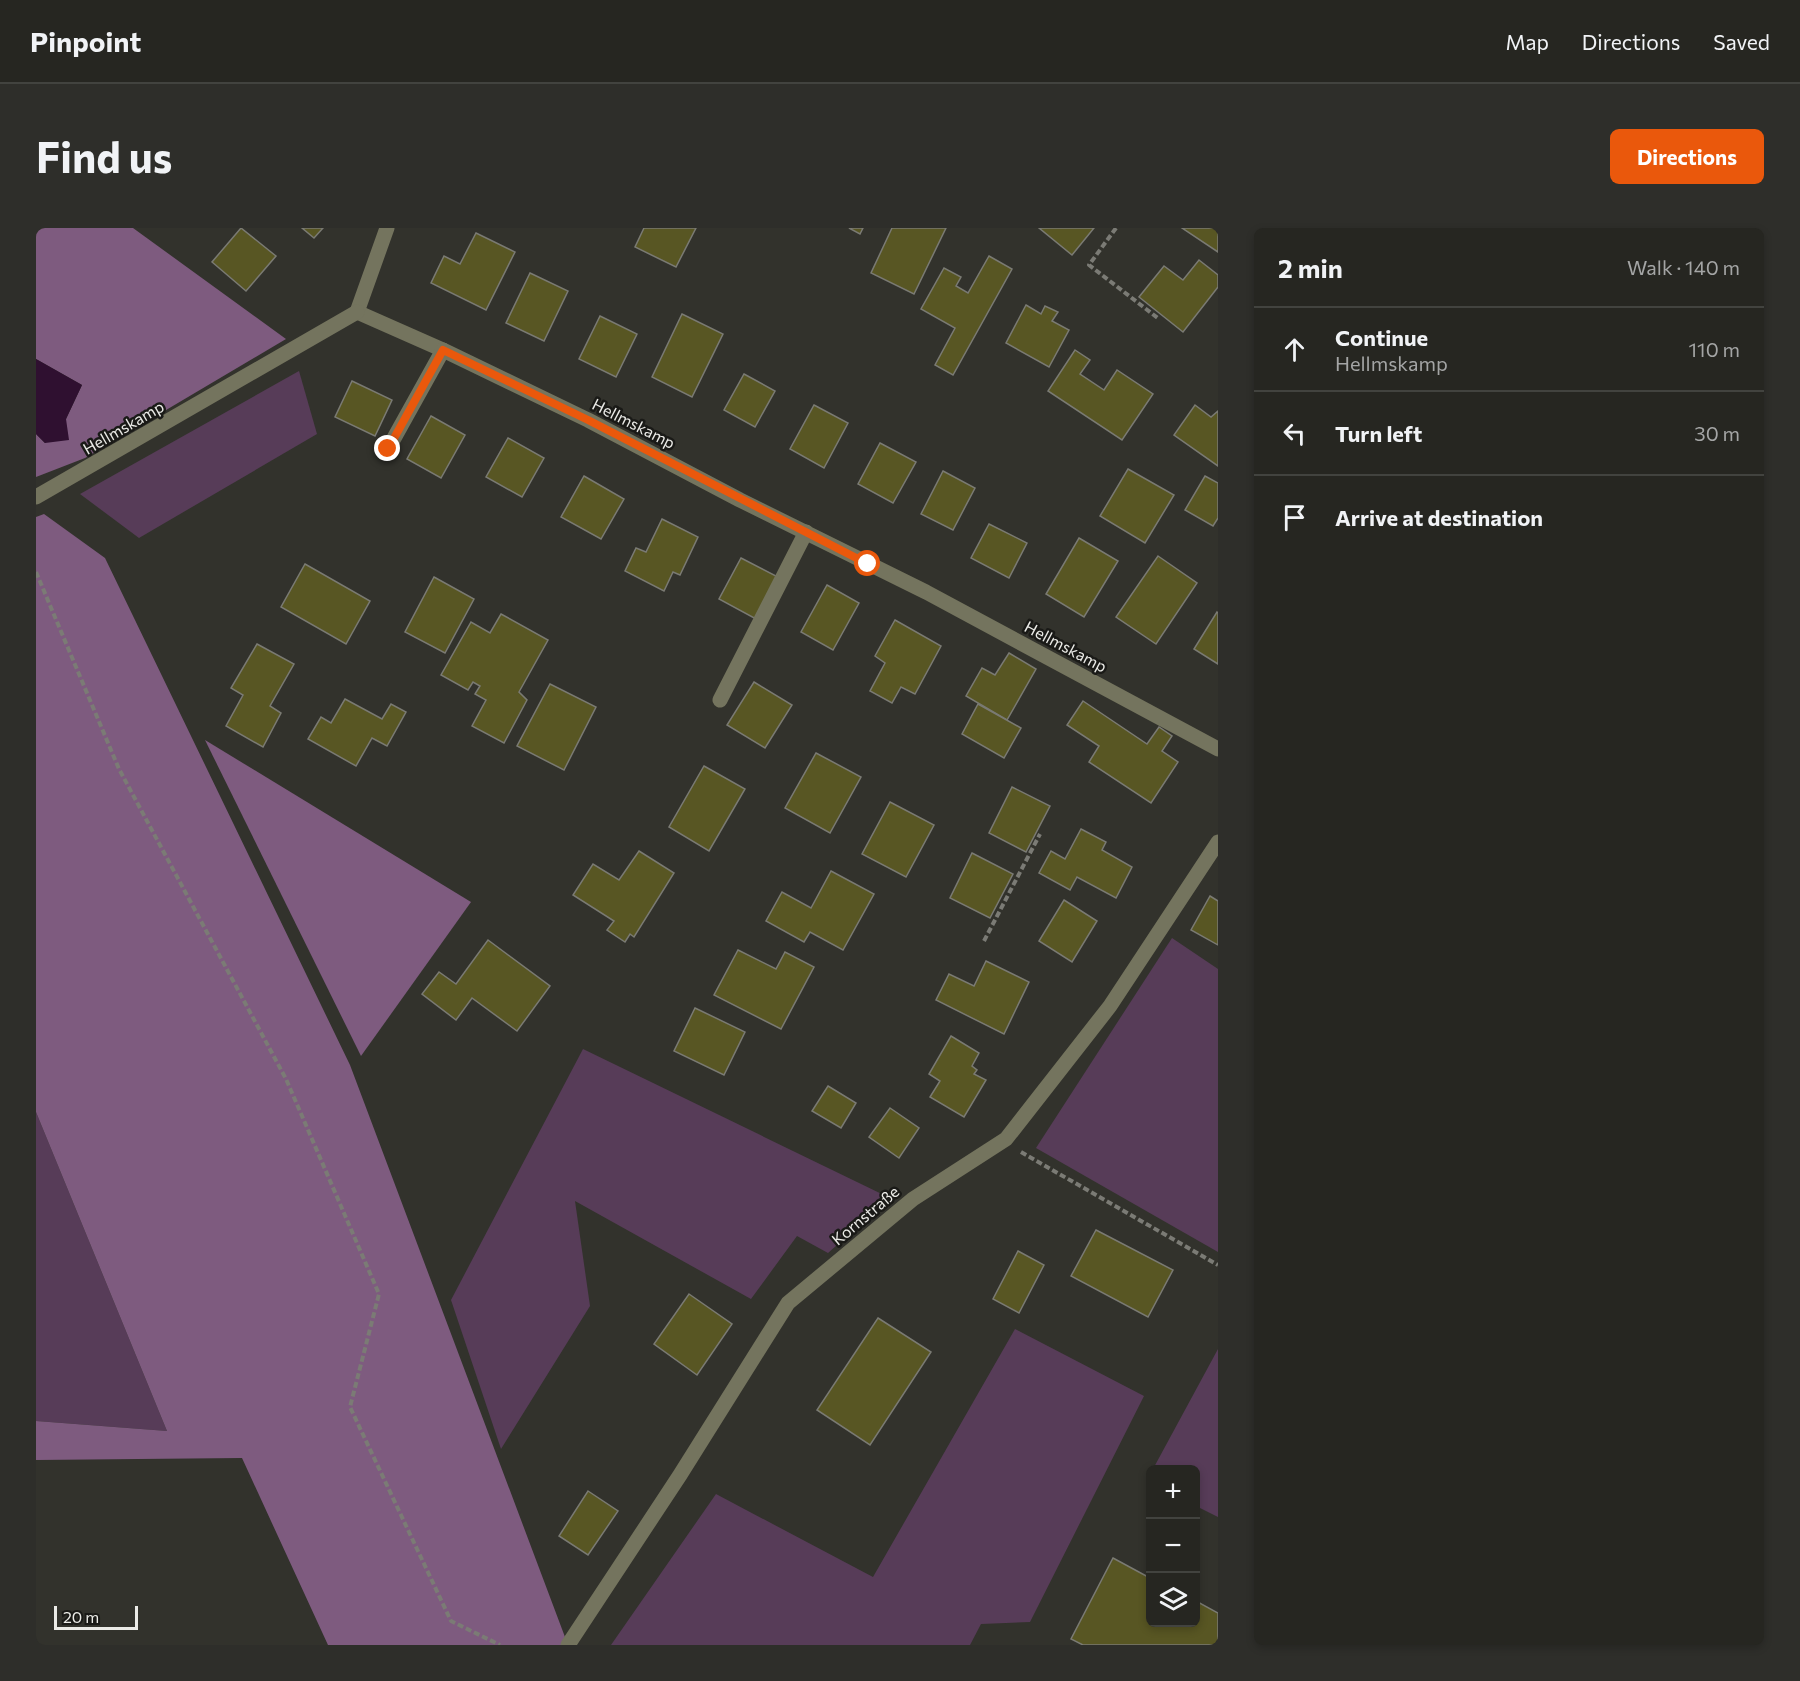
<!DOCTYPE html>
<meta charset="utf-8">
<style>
body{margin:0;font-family:Commissioner,sans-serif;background:#2e2e2a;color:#f1f3f6}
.controls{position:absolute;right:18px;bottom:18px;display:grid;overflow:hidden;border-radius:9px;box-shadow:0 3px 9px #0003}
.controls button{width:54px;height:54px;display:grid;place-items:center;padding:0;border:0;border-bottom:2px solid #42433f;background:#262621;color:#f1f3f6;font:30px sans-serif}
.scale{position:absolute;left:18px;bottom:15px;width:84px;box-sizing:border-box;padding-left:6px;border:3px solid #ebebe7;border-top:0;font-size:16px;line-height:21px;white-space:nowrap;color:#ebebe7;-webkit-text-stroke:4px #1a1a17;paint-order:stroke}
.stop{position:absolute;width:18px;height:18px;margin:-14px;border:4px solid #ea580c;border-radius:50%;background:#fff}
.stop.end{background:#ea580c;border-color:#fff;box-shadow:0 2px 6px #0008}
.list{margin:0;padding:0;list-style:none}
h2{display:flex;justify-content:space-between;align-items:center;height:78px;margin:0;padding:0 24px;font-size:26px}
h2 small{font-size:20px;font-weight:400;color:#a4a5a5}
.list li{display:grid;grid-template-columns:39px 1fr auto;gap:18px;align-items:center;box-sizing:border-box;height:84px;padding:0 24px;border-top:2px solid #42433f}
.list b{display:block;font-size:22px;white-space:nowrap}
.list p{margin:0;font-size:20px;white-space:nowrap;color:#a4a5a5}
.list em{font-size:20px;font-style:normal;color:#a4a5a5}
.icon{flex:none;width:33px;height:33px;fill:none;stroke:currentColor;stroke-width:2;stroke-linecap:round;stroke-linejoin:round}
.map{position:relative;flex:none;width:1182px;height:1417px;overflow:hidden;border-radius:9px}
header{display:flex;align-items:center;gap:36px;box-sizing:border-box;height:84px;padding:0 30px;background:#262621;border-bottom:2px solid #42433f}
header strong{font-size:28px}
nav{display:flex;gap:33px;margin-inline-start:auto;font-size:21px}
.intro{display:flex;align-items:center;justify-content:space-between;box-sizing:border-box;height:144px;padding:0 36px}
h1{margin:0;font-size:42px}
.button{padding:15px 27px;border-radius:9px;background:#ea580c;color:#fff;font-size:21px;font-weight:700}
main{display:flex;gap:36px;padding:0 36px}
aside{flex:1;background:#262621;border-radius:9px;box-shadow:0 3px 9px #0003}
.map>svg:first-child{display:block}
.green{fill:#573c58}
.forest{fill:#7e5b7f}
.water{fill:#2f1030}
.building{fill:#585623;stroke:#7a7a73;stroke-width:1.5}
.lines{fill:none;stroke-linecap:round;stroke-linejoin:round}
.path{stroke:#7b7b75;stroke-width:4;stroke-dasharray:6 3;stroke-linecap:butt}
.minor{stroke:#74745e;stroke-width:15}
.route{stroke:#ea580c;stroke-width:8}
.labels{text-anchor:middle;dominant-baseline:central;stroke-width:5;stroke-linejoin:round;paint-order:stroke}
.street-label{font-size:16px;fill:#ebebe7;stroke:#1a1a17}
</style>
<header>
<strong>Pinpoint</strong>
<nav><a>Map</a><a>Directions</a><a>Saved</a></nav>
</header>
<div class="intro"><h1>Find us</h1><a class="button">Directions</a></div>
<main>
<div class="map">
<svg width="1182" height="1417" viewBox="0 0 1182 1417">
<rect width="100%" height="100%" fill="#32322c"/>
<g class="green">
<polygon points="263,143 281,206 103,310 44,266"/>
<polygon points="1136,710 1182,741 1182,1024 1000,920"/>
<polygon points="547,821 854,970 792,1025 761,1008 715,1071 539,973 554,1078 465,1221 415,1072"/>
<polygon points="0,884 131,1203 0,1193"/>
<polygon points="979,1101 1108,1168 994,1394 945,1396 934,1417 575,1417 680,1266 837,1349"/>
<polygon points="1182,1121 1182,1289 1160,1278 1160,1242 1117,1241"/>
</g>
<g class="forest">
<polygon points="0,0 97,0 250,111 49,230 0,249 0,206 9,215 30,191 46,157 0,131"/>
<polygon points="8,286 69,330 314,837 532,1417 292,1417 206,1230 0,1232 0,1193 131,1203 0,884 0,289"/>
<polygon points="169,512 435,674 325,828"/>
</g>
<polygon class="water" points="0,131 46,157 30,191 33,212 9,215 0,206"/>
<g class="building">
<polygon points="205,0 240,28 210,63 176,34"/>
<polygon points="266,0 287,0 278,10"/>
<polygon points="608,0 660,0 640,39 599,19"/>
<polygon points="813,0 827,0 824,6"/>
<polygon points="856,0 910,0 878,66 835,45"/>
<polygon points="1003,0 1058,0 1036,27"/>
<polygon points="1146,0 1182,0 1182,24"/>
<polygon points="440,5 479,24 450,82 395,55 408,28 424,36"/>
<polygon points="953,28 976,41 917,147 899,137 919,100 885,81 908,40 925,49 920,58 932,65"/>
<polygon points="1163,32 1182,47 1182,59 1147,104 1103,69 1128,38 1147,52"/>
<polygon points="494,45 532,63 508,113 470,95"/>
<polygon points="990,77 1005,86 1009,78 1022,84 1016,93 1033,102 1013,139 970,115"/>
<polygon points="646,86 687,106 656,169 616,149"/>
<polygon points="564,88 601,106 580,149 543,131"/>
<polygon points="1039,122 1054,132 1044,146 1068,162 1081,142 1117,166 1086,212 1012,163"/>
<polygon points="708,146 739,163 719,199 688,182"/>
<polygon points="316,153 356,172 339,208 299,189"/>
<polygon points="778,177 812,195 788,240 754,221"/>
<polygon points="1159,177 1175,189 1182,183 1182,238 1138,207"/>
<polygon points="395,188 429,207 405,250 371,231"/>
<polygon points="472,210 508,230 486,269 450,249"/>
<polygon points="844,215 880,234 857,275 822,256"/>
<polygon points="1092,241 1138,267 1109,315 1064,288"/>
<polygon points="907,243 939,260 917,302 885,286"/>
<polygon points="548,248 588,271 565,311 525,289"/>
<polygon points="1169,248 1182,255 1182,290 1177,298 1149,282"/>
<polygon points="626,291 662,309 644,347 637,344 628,363 589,343 600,320 610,324"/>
<polygon points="953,296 991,315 973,350 935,330"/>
<polygon points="1043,310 1082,333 1048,389 1010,366"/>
<polygon points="1122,328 1161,355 1120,416 1080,389"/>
<polygon points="705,330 742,349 720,391 683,371"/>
<polygon points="269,336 334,373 310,416 245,379"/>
<polygon points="398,349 438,371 409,425 369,404"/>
<polygon points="791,357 823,375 797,422 765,404"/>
<polygon points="1181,384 1182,385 1182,436 1158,421"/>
<polygon points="465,386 512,412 483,464 491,472 468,515 436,498 450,472 439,466 444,458 437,454 432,462 405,447 435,394 454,405"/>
<polygon points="859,392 905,418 879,466 865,459 856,475 834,463 849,435 839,428"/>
<polygon points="221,416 258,436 234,478 245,485 227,519 190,498 207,467 195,460"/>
<polygon points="973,425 1000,441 971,492 930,468 946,440 959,447"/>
<polygon points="718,454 756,477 729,520 691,497"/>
<polygon points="514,456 560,479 528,542 481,518"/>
<polygon points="309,471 346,491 355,476 370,484 351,518 336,510 320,538 272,511 285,489 295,495"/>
<polygon points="1047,473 1111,516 1123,499 1136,508 1126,523 1142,534 1115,575 1053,534 1063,518 1031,497"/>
<polygon points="942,476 985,500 968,530 926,506"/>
<polygon points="780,525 825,549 794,605 749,580"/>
<polygon points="668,538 709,561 673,623 633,599"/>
<polygon points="976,559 1014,578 990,624 953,605"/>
<polygon points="854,574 898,597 870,649 826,626"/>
<polygon points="1045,601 1070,614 1066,622 1096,639 1080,670 1041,649 1034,662 1003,645 1015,623 1029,631"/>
<polygon points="603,623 638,645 598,709 594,706 589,714 571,702 578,693 537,667 557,636 583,652"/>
<polygon points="936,625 977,646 954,690 914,670"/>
<polygon points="795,643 838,666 807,722 774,704 768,714 730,693 746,664 775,680"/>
<polygon points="1174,668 1182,673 1182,717 1155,702"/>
<polygon points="1028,672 1061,693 1036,734 1003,713"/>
<polygon points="452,712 514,758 481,803 436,770 420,792 386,766 403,744 420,756"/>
<polygon points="702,722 740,741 749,724 778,739 745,801 678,767"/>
<polygon points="950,733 993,754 968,806 900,772 913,746 938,758"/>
<polygon points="659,780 709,804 688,847 638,823"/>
<polygon points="915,808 943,825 936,838 941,842 938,846 950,852 928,889 894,869 904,853 893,846"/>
<polygon points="792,858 820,875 805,900 776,883"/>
<polygon points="854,880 883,900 863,930 833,909"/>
<polygon points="1060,1002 1137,1042 1112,1089 1035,1048"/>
<polygon points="982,1023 1008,1037 983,1085 957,1071"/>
<polygon points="653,1066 696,1096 661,1147 618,1116"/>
<polygon points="842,1090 895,1124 834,1217 781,1182"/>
<polygon points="552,1263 582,1283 552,1327 523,1308"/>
<polygon points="1077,1330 1114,1350 1114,1394 1160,1394 1160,1373 1182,1385 1182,1417 1047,1417 1035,1411"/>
</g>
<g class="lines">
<g class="path">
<polyline points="1080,0 1053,37 1123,91"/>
<polyline points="0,344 83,541 250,851 343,1066 314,1179 415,1393 464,1417"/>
<polyline points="948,713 1004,606"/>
<polyline points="985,924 1182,1037"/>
</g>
<g class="minor">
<polyline points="321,84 407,122 552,192 704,272 890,364 1182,521"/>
<polyline points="321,84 351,0"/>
<polyline points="352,221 407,122"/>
<polyline points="0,269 321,84"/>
<polyline points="684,472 770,304"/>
<polyline points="532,1417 644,1247 752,1075 877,971 970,911 1074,778 1182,614"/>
</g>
</g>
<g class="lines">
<polyline class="route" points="352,221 407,122 552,192 832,336"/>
</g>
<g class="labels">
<g class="street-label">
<text transform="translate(598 195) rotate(27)">Hellmskamp</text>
<text transform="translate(87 199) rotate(-30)">Hellmskamp</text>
<text transform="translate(1030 418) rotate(28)">Hellmskamp</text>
<text transform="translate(829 987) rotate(-40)">Kornstraße</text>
</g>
</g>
</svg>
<div class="controls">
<button>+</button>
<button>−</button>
<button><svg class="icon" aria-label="layers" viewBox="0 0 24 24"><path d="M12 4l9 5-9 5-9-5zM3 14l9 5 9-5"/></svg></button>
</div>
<div class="scale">20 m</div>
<div class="stop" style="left:832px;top:336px"></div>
<div class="stop end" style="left:352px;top:221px"></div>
</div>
<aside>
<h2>2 min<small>Walk · 140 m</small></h2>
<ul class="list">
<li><svg class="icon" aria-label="ahead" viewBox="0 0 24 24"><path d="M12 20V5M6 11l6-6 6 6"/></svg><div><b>Continue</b><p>Hellmskamp</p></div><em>110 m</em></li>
<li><svg class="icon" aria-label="left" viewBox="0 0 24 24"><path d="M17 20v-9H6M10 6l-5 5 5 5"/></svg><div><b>Turn left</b></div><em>30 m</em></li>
<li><svg class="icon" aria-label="arrive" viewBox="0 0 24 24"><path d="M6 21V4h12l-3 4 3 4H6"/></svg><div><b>Arrive at destination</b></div></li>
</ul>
</aside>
</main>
